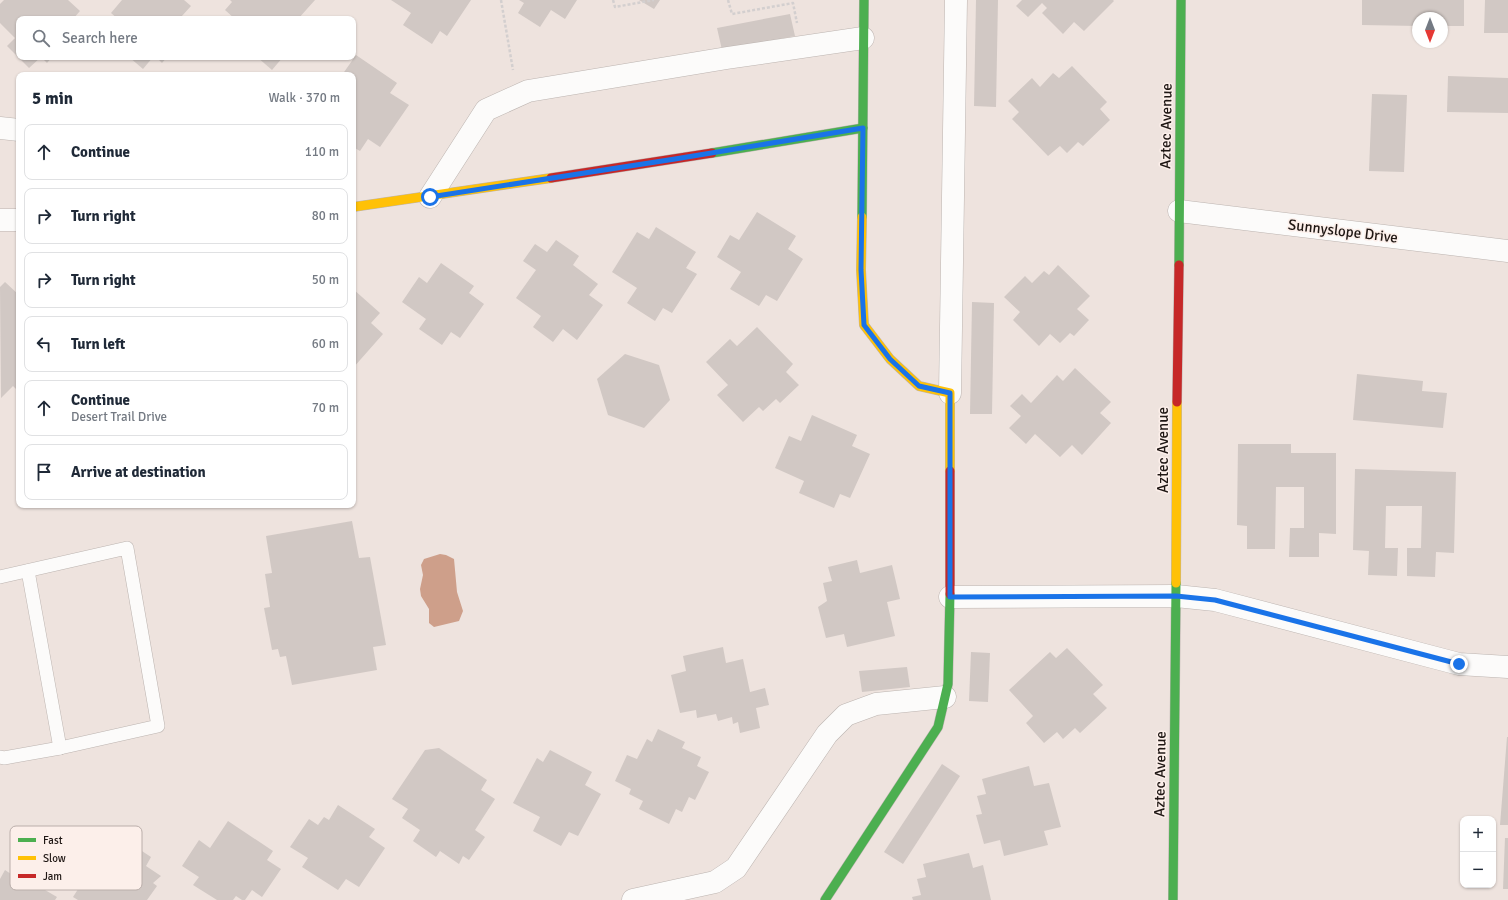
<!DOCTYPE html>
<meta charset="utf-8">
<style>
body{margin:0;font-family:Signika,sans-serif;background:#f6f6f7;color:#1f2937}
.controls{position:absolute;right:12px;bottom:12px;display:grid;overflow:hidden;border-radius:8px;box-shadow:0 1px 3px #0004}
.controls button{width:36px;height:36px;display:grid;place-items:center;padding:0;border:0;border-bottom:1px solid #e0e1e3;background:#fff;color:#1f2937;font:20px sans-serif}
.compass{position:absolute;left:1412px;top:12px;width:36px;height:36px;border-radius:50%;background:#fff;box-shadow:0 1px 3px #0004;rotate:180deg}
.stop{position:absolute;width:12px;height:12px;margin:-9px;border:3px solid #1a73e8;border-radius:50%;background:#fff}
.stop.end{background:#1a73e8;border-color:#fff;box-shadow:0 1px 4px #0008}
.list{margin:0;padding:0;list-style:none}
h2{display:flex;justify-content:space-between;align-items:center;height:52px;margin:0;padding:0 16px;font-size:17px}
h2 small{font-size:13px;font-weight:400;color:#747a83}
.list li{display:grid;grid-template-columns:26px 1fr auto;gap:12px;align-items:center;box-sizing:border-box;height:56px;margin:0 8px 8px;padding:0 8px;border:1px solid #e0e1e3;border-radius:8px}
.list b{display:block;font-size:15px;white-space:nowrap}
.list p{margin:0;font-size:13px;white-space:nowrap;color:#747a83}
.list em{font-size:13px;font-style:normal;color:#747a83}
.icon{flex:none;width:22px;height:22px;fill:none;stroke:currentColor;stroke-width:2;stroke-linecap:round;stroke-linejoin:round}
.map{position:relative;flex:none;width:1508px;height:900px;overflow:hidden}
.search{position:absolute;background:#fff;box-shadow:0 1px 3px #0004;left:16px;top:16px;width:340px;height:44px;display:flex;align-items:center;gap:10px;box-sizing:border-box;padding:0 14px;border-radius:8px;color:#747a83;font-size:15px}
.panel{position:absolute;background:#fff;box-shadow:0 1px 3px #0004;left:16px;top:72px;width:340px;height:436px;border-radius:8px}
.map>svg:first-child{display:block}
.water{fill:#ce9f8a}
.building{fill:#d1c8c4}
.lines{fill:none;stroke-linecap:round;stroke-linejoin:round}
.lane-casing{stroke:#bcb4b0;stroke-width:14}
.street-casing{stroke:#bcb4b0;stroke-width:23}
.fast-casing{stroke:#bcb4b0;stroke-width:10}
.slow-casing{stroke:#bcb4b0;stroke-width:10}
.jam-casing{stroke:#bcb4b0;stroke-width:10}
.path{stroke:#d3cfcf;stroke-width:2.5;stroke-dasharray:3 2;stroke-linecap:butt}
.lane{stroke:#fcfbfa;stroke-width:13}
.street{stroke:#fcfbfa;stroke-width:22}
.fast{stroke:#4caf50;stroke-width:9}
.slow{stroke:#ffc107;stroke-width:9}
.jam{stroke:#c62828;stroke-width:9}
.route{stroke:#1a73e8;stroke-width:5}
.labels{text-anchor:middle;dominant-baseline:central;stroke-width:3;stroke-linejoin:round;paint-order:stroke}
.street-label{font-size:15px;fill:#1f1714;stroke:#fcefea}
.key{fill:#fcefea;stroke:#baaeaa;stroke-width:1}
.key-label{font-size:11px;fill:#1f1714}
</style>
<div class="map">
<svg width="1508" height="900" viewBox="0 0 1508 900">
<rect width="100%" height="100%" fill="#eee3de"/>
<polygon class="water" points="440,554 446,555 454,559 457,592 463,611 459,621 434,627 429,623 429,609 421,596 420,589 423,575 421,565 424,559"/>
<g class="building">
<polygon points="4,0 68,0 80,11 73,19 19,19 19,57 41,57 29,68 7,46 15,38 0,23 0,4"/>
<polygon points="122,0 184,0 191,6 181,17 183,19 118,19 111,13"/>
<polygon points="230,0 315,0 298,19 235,19 225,10 232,2"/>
<polygon points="391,0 471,0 447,36 440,31 432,44 403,25 411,13"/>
<polygon points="519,0 577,0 565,19 551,10 540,27 518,13 524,3"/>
<polygon points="639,0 660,0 654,9"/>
<polygon points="976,0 998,0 996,107 974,106"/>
<polygon points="1022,0 1113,0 1114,1 1084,31 1074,22 1063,34 1042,13 1047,8 1042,3 1028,17 1016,6"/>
<polygon points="1362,0 1464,0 1464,26 1442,26 1442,18 1418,18 1418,26 1362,25"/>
<polygon points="1485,0 1508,0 1508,33 1484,33"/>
<polygon points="790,14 795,36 722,50 717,28"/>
<polygon points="356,55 397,83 390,93 409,105 380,147 368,139 360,151 353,147 353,75 342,75"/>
<polygon points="41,57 52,57 47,63"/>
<polygon points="129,57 153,57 143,69"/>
<polygon points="156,57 167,57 162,63"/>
<polygon points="257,57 283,57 272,70"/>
<polygon points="1072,66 1107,102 1100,109 1110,120 1083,146 1078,142 1067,153 1060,146 1048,156 1012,119 1019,112 1008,101 1032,78 1040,87 1053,73 1059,78"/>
<polygon points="1448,76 1508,78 1508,113 1447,112"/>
<polygon points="1372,94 1407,95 1404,172 1369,171"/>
<polygon points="757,212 796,236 788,249 803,259 777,301 766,295 759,306 730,289 741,272 717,257 730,235 739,240"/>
<polygon points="656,227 696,252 686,268 697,274 672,313 663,308 655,321 627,303 637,288 612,272 637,232 649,239"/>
<polygon points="556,240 579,256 573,265 598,284 589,295 603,305 577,340 563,329 553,342 533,327 541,316 516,298 536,270 523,261 535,244 547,252"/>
<polygon points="441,263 474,286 469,293 484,304 460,338 451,332 442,345 419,329 426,319 402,302 419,277 427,283"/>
<polygon points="1058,265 1090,296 1077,309 1089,320 1074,336 1070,333 1060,343 1050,334 1039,346 1013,320 1020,312 1004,297 1025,276 1032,283 1044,271 1049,275"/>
<polygon points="5,282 19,295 19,389 17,390 13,386 1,398 0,287"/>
<polygon points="353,289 380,313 371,323 383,334 353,368"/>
<polygon points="972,302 994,303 992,414 970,414"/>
<polygon points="757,327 793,364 786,372 799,385 780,403 776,399 763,411 759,407 743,422 717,395 728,385 706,362 730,339 737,346"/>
<polygon points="625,354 659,365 670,400 644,428 608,415 597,379"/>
<polygon points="1075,368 1111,402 1100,413 1111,423 1082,455 1072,445 1060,457 1035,434 1026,444 1009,428 1021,416 1010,406 1022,394 1031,403 1057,375 1063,381"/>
<polygon points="1357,374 1423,381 1422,391 1447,393 1443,428 1353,420"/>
<polygon points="812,415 857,435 852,446 870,454 850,498 840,494 834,508 799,493 804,481 775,468 789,436 801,441"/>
<polygon points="1238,444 1291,444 1291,453 1336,453 1336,534 1319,533 1319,557 1289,557 1290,528 1304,528 1304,487 1276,487 1275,549 1247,549 1247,526 1237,525"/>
<polygon points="1355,469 1456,472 1454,553 1436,552 1435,577 1407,576 1407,548 1421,548 1422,506 1386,506 1385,548 1398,548 1397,576 1368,575 1369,551 1353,550"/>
<polygon points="352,521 359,558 370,557 386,645 373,647 377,670 292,685 286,656 280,657 278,649 272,650 264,608 270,607 265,574 272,573 266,536"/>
<polygon points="857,560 860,573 892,565 900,599 887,602 895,636 847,647 844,634 826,638 818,607 827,601 823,583 832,581 828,567"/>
<polygon points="723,647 726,663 743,659 750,692 765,688 769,705 756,708 760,728 740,733 738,722 733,724 732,717 718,721 716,714 697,718 696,710 680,713 671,675 686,671 683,656"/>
<polygon points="1067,648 1103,685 1093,694 1107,708 1080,733 1075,728 1063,739 1057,732 1044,743 1026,723 1033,716 1009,690 1050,652 1056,658"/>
<polygon points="971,652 990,653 988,702 969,701"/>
<polygon points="907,667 910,687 862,692 859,671"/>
<polygon points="658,729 685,742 682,748 701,757 697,766 709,772 695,800 689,797 682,812 676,809 669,824 639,809 643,801 629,794 631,789 615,781 627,755 637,759 647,739 652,742"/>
<polygon points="1507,737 1508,737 1508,825 1500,825"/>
<polygon points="439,748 487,780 481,790 495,799 475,830 485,837 469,860 463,856 459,864 440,851 436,857 413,841 420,830 402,818 408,809 392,799 425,750"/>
<polygon points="550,750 592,772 585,785 601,794 578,836 569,832 561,846 533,831 540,817 513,803 537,758 543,762"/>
<polygon points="942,764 960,776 903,864 884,852"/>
<polygon points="1029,766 1034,786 1049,783 1061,827 1044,831 1048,845 1004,856 1000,840 984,844 976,815 982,814 977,796 986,794 982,779"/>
<polygon points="338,805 375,829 369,837 385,848 359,887 346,879 338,890 302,867 308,858 290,847 309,819 318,825 324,817 329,820"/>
<polygon points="228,821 273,851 267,860 281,869 262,897 252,890 245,900 242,900 236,896 233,900 217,900 193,885 199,877 182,866 199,840 210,848"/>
<polygon points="107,828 151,857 146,866 161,876 153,883 157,886 147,900 78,900 73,897 82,883 67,873 86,845 93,850"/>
<polygon points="1505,838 1508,838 1508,889 1503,889"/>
<polygon points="969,853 973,868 983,865 991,900 913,900 912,897 921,895 917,879 926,877 923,864"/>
<polygon points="22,864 50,881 45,890 57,897 55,900 0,900 0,879 5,870 14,876"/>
</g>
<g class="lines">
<defs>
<g id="lane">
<polyline points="28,571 60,748"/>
<polyline points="0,577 127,548 158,726 60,748 4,758 0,757"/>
</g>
<g id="street">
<polyline points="0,128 19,130"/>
<polyline points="430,197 486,110 528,91 727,58 863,38"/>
<polyline points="1179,211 1508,251"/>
<polyline points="0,220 19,220"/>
<polyline points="950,393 956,0"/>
<polyline points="950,597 1176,596 1215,600 1459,664 1508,667"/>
<polyline points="633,900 715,882 736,868 827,734 846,715 876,704 945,697"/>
</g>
<g id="fast">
<polyline points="712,153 863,128"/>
<polyline points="862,217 864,0"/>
<polyline points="1179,265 1181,0"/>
<polyline points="825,900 938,727 948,684 950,594"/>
<polyline points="1173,900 1176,583"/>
</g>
<g id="slow">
<polyline points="353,207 551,178"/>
<polyline points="862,217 861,270 864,325 890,359 919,386 950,393 950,471"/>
<polyline points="1176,583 1177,402"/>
</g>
<g id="jam">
<polyline points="551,178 712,153"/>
<polyline points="1177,402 1179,265"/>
<polyline points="950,471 950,594"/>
</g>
</defs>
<use href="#lane" class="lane-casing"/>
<use href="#street" class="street-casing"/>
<use href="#fast" class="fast-casing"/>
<use href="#slow" class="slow-casing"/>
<use href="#jam" class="jam-casing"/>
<g class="path">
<polyline points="501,0 513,70"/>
<polyline points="613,0 615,7 654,0"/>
<polyline points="728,0 732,14 793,3 797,23"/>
</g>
<use href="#lane" class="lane"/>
<use href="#street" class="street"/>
<use href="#fast" class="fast"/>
<use href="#slow" class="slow"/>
<use href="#jam" class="jam"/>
</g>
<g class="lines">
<polyline class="route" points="430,197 675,159 863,128 861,270 864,325 890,359 919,386 950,393 950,597 1176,596 1215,600 1459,664"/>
</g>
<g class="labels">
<g class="street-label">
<text transform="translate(1166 126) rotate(-89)">Aztec Avenue</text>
<text transform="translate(1343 231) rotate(7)">Sunnyslope Drive</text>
<text transform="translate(1163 450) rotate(-90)">Aztec Avenue</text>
<text transform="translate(1160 774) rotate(-89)">Aztec Avenue</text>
</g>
</g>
<rect x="10" y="826" width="132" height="64" rx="6" class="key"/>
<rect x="18" y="838" width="18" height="4" fill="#4caf50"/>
<rect x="18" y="856" width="18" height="4" fill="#ffc107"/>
<rect x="18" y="874" width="18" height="4" fill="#c62828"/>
<g class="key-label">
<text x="43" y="844">Fast</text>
<text x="43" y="862">Slow</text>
<text x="43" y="880">Jam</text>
</g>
</svg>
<div class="controls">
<button>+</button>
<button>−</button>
</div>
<svg class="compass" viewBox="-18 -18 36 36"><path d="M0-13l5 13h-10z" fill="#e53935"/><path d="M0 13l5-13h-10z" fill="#747a83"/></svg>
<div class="stop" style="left:430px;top:197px"></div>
<div class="stop end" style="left:1459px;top:664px"></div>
<div class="search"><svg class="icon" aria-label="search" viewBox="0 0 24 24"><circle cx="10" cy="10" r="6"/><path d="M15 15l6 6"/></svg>Search here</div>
<section class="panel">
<h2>5 min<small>Walk · 370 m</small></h2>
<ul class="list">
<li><svg class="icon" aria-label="ahead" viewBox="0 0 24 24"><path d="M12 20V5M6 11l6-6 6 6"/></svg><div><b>Continue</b></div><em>110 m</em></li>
<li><svg class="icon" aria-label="right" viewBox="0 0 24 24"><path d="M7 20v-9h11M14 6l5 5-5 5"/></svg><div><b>Turn right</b></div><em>80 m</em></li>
<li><svg class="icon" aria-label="right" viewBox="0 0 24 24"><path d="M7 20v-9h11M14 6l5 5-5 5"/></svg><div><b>Turn right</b></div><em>50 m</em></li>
<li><svg class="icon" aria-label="left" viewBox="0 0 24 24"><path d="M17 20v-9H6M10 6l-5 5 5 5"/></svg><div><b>Turn left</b></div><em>60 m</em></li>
<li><svg class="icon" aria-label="ahead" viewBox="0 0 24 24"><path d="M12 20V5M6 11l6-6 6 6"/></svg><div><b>Continue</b><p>Desert Trail Drive</p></div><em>70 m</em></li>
<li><svg class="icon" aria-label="arrive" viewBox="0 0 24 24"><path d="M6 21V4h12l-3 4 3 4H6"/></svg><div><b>Arrive at destination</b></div></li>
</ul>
</section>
</div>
